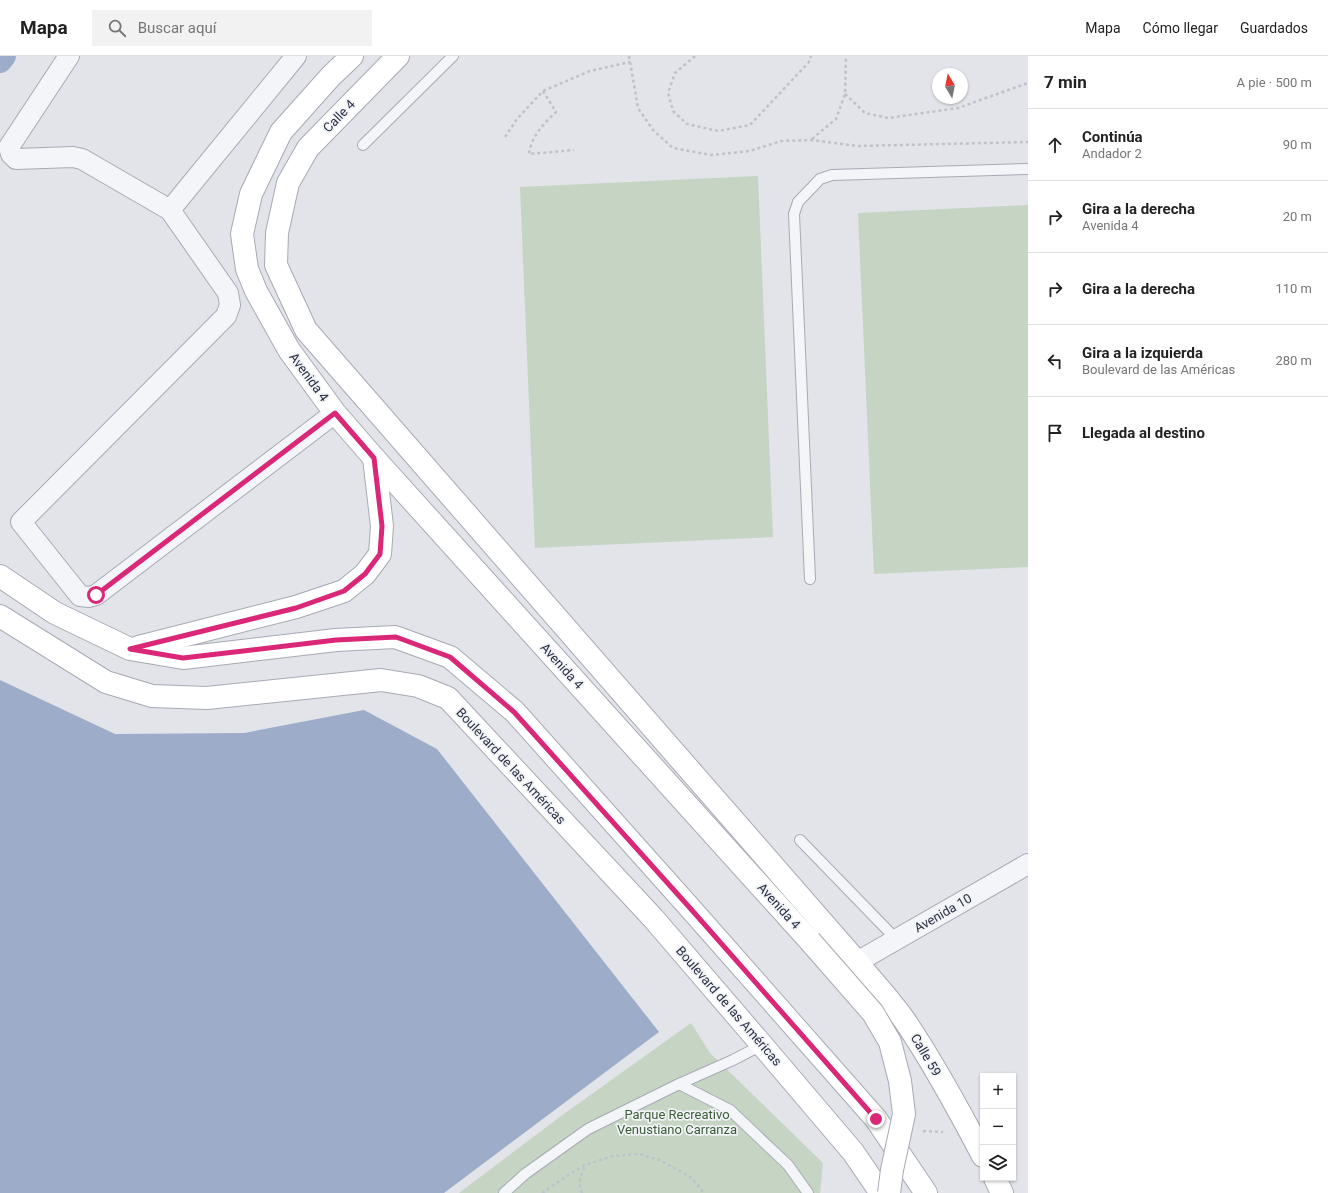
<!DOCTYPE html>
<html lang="es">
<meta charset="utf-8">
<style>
body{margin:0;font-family:Roboto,sans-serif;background:#f2f2f2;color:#222}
.controls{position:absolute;right:12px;bottom:12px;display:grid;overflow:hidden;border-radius:0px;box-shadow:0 1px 3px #0004}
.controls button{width:36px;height:36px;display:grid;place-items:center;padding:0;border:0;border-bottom:1px solid #e0e0e0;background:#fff;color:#222;font:20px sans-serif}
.compass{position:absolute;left:932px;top:12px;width:36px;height:36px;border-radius:50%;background:#fff;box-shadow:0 1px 3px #0004;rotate:350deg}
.stop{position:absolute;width:12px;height:12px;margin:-9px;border:3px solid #db2777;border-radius:50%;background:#fff}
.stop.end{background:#db2777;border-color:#fff;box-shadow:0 1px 4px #0008}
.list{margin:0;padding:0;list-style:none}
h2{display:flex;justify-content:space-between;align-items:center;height:52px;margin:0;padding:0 16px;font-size:17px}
h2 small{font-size:13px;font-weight:400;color:#767676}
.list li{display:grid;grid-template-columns:26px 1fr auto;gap:12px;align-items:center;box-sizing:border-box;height:72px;padding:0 16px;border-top:1px solid #e0e0e0}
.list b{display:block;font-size:15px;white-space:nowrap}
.list p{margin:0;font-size:13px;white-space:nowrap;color:#767676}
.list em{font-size:13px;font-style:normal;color:#767676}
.icon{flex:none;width:22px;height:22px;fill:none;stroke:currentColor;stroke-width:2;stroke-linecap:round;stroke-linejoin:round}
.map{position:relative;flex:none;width:1028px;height:1137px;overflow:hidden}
header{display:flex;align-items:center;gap:24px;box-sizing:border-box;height:56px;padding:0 20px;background:#fff;border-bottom:1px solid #e0e0e0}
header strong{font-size:19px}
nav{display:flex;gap:22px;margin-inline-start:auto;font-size:14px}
.search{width:280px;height:36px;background:#f2f2f2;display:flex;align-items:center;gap:10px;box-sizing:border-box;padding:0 14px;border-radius:0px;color:#767676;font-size:15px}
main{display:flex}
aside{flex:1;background:#fff}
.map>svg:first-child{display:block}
.green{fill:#c5d4c3}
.water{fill:#9dadc9}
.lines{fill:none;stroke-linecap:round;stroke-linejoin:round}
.canal{stroke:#9dadc9;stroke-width:24}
.service-casing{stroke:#a7aab4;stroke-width:12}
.minor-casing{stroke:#a7aab4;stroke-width:22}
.secondary-casing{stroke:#a7aab4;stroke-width:24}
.path{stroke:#bfc2c9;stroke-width:2.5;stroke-dasharray:3 3;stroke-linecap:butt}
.service{stroke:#f4f5f8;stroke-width:10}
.minor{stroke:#f4f5f8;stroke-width:20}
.secondary{stroke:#fff;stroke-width:22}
.secondary-bridge-casing{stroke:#a7aab4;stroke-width:24;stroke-linecap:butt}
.secondary-bridge{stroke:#fff;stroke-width:22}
.route{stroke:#db2777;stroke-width:5}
.labels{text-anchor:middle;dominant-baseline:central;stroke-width:3.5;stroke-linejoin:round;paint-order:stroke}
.street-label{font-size:13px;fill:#2a3042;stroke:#f1f3f7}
.park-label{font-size:13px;fill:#3a5d37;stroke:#f1f3f7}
</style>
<header>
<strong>Mapa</strong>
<div class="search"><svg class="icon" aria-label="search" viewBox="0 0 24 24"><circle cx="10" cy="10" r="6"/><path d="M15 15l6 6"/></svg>Buscar aquí</div>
<nav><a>Mapa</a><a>Cómo llegar</a><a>Guardados</a></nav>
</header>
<main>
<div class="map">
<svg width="1028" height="1137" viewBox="0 0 1028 1137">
<rect width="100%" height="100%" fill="#e2e4ea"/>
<g class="green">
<polygon points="758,120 773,481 535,492 520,131"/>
<polygon points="1028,149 1028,511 874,518 858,157"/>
<polygon points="691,967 710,997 823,1107 820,1137 459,1137 561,1060"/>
</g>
<polygon class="water" points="0,624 115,678 244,677 364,654 437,693 659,976 444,1137 0,1137"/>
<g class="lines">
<polyline class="canal" points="0,5 4,0"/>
<defs>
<g id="service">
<polyline points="363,89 453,0"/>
<polyline points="810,523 794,158 798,146 820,123 832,119 1028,113"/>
<polyline points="800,784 897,884"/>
<polyline points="679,1028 730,1054 788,1109 808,1137"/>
<polyline points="504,1137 525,1118 588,1073 679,1028 733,1004 762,989"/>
</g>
<g id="minor">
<polyline points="69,0 9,91 11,98 16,103 73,101 82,103 170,154 228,237 230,249 226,260 21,466 80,540 89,541 96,539 335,357"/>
<polyline points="170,154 296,0"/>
<polyline points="857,906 1028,808"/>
</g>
<g id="secondary">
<polyline points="352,0 331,20 281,76 251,138 242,178 247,213 256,235 289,294 335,357 374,402 810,885"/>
<path d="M398 0 308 92 288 127 277 177 276 209 306 274 857 906C873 926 891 945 905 965 934 1008 959 1054 983 1100"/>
<polyline points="0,520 55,557 130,593 183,602 336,584 395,581 450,601 515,656 690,852 876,1063 926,1137"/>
<polyline points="0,560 106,626 152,640 207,642 381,624 418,630 448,642 653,862 762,989 853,1096 881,1137"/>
<polyline points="139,591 296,551 344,535 365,518 380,498 382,470 374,402"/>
<polyline points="995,1122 1002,1137"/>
</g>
</defs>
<use href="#service" class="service-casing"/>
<use href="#minor" class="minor-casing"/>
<use href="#secondary" class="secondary-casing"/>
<g class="path">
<polyline points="629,0 638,52 653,74 673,92 711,99 750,95 781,85 812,84 857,90 1028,86"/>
<polyline points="695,0 675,17 668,37 673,55 687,68 718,75 750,69 809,6 811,0"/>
<path d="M543 35 556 56C544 67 531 81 529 98L574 94"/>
<polyline points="845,38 865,57 888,62 958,52 1028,27"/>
<polyline points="505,81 517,63 543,35 590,15 630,6"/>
<polyline points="812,83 836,63 845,38 846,0"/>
<polyline points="923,1075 943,1076"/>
<polyline points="542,1137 567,1120 585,1109 613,1100 639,1098 660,1104 692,1122 704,1137"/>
<polyline points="582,1137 579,1127 585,1109"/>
</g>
<use href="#service" class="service"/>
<use href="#minor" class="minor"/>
<use href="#secondary" class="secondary"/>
<defs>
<polyline id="secondary-bridge" points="810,885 873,957 890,986 900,1025 904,1058 892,1114 889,1137"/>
</defs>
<use href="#secondary-bridge" class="secondary-bridge-casing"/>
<use href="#secondary-bridge" class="secondary-bridge"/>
</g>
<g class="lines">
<polyline class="route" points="96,539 335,357 374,402 382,470 380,498 365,518 344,535 296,552 130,593 183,602 336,584 396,581 450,601 514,656 690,852 876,1063"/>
</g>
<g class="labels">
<g class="street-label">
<text transform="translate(339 60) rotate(-46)">Calle 4</text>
<text transform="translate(309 321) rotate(54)">Avenida 4</text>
<text transform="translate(562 610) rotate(48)">Avenida 4</text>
<text transform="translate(511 710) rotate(47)">Boulevard de las Américas</text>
<text transform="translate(779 850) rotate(48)">Avenida 4</text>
<text transform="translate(943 857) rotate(-30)">Avenida 10</text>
<text transform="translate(729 950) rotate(49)">Boulevard de las Américas</text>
<text transform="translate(926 999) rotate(59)">Calle 59</text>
</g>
<g class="park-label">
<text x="677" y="1058">Parque Recreativo<tspan x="677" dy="15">Venustiano Carranza</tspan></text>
</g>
</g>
</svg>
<div class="controls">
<button>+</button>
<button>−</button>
<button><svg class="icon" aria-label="layers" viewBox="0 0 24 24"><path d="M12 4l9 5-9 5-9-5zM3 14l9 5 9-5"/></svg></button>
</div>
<svg class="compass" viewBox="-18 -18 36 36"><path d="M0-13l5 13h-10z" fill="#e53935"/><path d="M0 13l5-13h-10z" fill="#767676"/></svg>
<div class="stop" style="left:96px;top:539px"></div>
<div class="stop end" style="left:876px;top:1063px"></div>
</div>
<aside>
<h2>7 min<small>A pie · 500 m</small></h2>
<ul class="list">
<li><svg class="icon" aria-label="ahead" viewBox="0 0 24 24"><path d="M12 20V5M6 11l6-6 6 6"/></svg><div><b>Continúa</b><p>Andador 2</p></div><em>90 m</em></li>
<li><svg class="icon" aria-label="right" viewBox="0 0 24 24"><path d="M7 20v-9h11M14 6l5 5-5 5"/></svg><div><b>Gira a la derecha</b><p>Avenida 4</p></div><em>20 m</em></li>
<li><svg class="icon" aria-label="right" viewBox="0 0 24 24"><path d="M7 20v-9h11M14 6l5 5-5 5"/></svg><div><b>Gira a la derecha</b></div><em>110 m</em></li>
<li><svg class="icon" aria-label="left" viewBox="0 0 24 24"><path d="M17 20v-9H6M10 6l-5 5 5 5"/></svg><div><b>Gira a la izquierda</b><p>Boulevard de las Américas</p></div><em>280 m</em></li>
<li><svg class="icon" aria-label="arrive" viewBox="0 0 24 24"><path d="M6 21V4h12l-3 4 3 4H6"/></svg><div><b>Llegada al destino</b></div></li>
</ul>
</aside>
</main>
